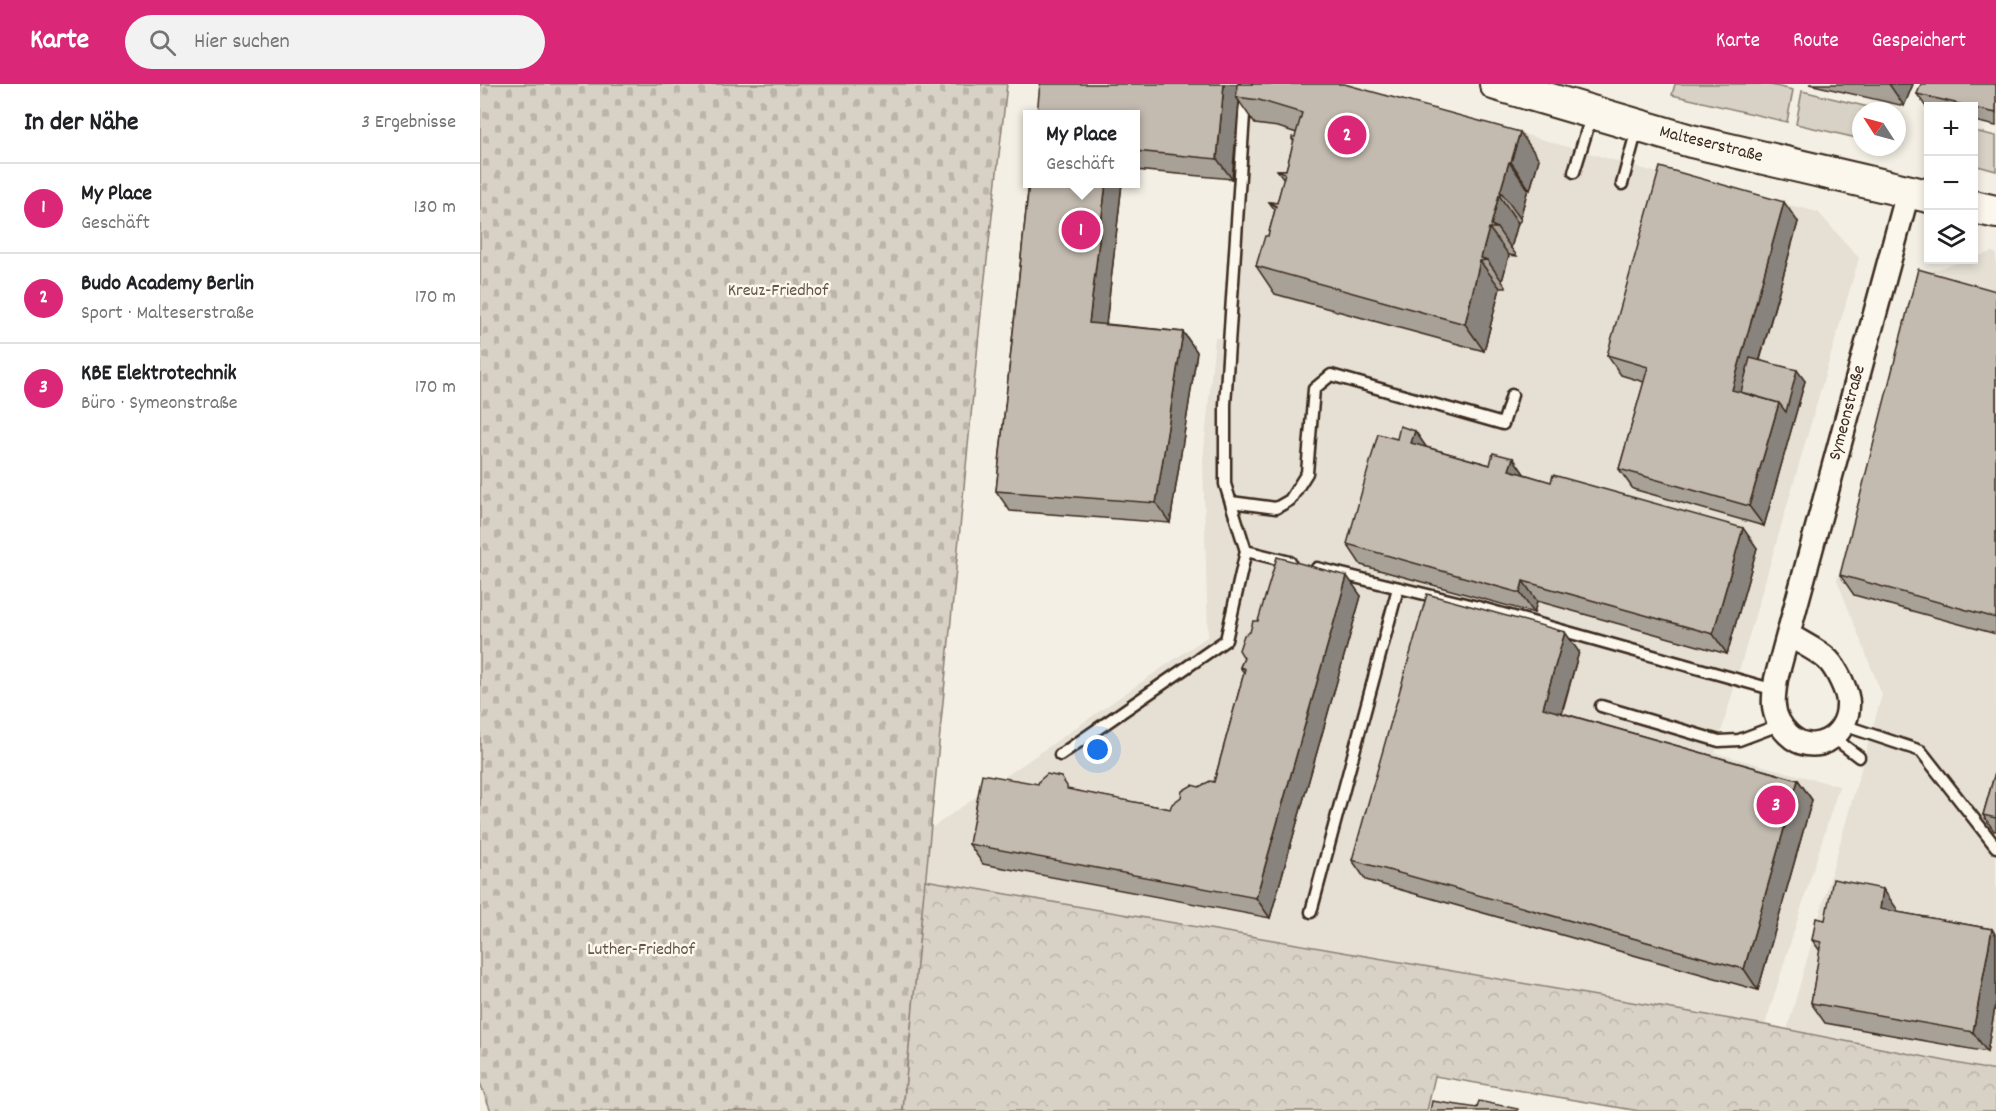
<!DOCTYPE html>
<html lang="de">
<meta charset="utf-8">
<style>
body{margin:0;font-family:Dekko,sans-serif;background:#f2f2f2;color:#202124}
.controls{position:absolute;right:18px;top:18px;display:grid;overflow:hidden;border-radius:0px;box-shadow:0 3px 9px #0003}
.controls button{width:54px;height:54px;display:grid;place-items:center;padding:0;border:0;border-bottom:2px solid #e0e0e0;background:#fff;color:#202124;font:30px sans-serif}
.compass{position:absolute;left:1372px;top:18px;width:54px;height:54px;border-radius:50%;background:#fff;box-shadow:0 3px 9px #0003;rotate:306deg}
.you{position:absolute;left:618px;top:666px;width:21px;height:21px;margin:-15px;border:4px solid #fff;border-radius:50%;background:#1a73e8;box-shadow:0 0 0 9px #1a73e833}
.badge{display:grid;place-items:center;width:39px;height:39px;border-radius:50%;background:#db2777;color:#fff;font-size:20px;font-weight:700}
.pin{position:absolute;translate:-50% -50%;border:3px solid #fff;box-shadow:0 2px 6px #0006}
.popup{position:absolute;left:543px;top:26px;width:117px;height:78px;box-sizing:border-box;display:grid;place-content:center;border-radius:0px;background:#fff;filter:drop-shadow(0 2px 4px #0005);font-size:20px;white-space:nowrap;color:#757577}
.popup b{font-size:22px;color:#202124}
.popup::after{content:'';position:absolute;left:50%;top:100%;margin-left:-12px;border:12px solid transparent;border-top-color:#fff}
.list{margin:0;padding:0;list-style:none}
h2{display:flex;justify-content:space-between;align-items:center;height:78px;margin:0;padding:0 24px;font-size:26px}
h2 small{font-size:20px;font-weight:400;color:#757577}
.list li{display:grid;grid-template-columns:39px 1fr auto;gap:18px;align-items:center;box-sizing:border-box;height:90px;padding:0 24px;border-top:2px solid #e0e0e0}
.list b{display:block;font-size:22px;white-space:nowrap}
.list p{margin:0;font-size:20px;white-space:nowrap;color:#757577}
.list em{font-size:20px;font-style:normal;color:#757577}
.icon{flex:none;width:33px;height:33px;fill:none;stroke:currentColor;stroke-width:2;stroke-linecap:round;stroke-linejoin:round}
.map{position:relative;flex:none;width:1516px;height:1027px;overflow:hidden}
header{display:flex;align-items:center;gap:36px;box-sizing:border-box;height:84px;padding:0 30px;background:#db2777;color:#fff}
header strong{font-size:28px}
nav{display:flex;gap:33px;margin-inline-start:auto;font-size:21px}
.search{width:420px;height:54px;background:#f2f2f2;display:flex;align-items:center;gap:15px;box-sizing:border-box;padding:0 21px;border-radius:33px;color:#757577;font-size:22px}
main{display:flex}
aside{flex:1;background:#fff}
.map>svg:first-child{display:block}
.built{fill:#e5dfd4}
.green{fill:#d8d1c6;stroke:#8a7e72;stroke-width:1.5}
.cemetery{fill:url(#cemetery-stones);stroke:#8a7e72;stroke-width:1.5}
.park{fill:url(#park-crowns);stroke:#8a7e72;stroke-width:1.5}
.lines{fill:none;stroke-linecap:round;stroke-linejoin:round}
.service-casing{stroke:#3b2a1e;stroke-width:15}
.minor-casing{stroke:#3b2a1e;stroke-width:27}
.secondary-casing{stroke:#3b2a1e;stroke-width:36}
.service{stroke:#fbf7ec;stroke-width:10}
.minor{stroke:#fbf7ec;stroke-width:22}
.secondary{stroke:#fbf7ec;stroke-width:32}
.wall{fill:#a8a197;stroke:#3b2a1e;stroke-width:1.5}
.shaded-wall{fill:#88837b;stroke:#3b2a1e;stroke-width:1.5}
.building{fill:#c3bbb0;stroke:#3b2a1e;stroke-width:1.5}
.labels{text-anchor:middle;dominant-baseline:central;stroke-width:5;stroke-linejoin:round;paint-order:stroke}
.street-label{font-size:18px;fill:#3b2a1e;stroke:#fbf7ec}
.park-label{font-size:18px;fill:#625448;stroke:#fbf7ec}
</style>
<header>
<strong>Karte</strong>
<div class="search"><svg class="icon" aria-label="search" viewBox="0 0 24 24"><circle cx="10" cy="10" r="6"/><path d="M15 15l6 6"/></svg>Hier suchen</div>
<nav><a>Karte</a><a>Route</a><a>Gespeichert</a></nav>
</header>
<main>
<aside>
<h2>In der Nähe<small>3 Ergebnisse</small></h2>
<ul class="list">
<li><span class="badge">1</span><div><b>My Place</b><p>Geschäft</p></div><em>130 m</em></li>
<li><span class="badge">2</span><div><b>Budo Academy Berlin</b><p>Sport · Malteserstraße</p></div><em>170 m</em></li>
<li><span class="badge">3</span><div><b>KBE Elektrotechnik</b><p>Büro · Symeonstraße</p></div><em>170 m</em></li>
</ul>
</aside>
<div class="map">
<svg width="1516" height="1027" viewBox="0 0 1516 1027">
<defs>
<pattern id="cemetery-stones" width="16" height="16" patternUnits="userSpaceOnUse" patternTransform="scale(1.5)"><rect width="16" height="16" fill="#d8d1c6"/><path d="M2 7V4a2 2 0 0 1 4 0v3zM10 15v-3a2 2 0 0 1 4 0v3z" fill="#bab4aa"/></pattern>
<pattern id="park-crowns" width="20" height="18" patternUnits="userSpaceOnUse" patternTransform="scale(1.5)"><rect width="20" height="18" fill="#d8d1c6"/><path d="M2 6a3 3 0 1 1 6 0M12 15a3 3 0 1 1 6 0" fill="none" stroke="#bab4aa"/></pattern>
</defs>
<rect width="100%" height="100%" fill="#f3efe4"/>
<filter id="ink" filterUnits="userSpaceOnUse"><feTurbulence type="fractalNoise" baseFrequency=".0167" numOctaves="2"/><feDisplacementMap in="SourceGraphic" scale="12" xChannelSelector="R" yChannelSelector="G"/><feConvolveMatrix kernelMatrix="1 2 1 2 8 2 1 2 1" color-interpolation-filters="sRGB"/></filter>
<g filter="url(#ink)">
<g class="built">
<polygon points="773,0 870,0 1178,89 1338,128 1379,174 1235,669 1359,702 1285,941 445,796 450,745 728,552 723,376 735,254 752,255"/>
<polygon points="1512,168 1516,169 1516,987 1307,946 1402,611 1357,496 1437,191 1487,176 1494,176 1494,173"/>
</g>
<g class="green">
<polygon points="1195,0 1287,0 1313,6 1307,38 1192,11"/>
<polygon points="1322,7 1405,27 1381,27 1381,55 1316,40"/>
<polygon points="1494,47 1516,52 1516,87 1494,81"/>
</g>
<polygon class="cemetery" points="0,0 527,0 501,229 423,1027 11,1027 0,999"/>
<polygon class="park" points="445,796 1285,941 1516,987 1516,1027 1159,1027 955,992 947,1027 423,1027"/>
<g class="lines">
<defs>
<g id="service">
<polyline points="766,0 745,321 745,400 766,467"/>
<polyline points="1094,88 1112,30"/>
<polyline points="1142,100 1157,45"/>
<polyline points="751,418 796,424 810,416 827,389 834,305 851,291 1023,340 1032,311"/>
<polyline points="837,484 998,523 1295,606"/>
<polyline points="1121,622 1239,657 1259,656 1299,641"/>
<polyline points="1363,641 1441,667 1516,763"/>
<polyline points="1354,654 1379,673"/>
<polyline points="580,671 746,556 766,467 810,478"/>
<polyline points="831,828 918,504"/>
</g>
<path id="minor" d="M1309 551C1321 559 1338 566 1348 576 1356 584 1369 609 1368 621 1368 654 1332 674 1308 650 1300 642 1295 634 1294 622 1293 614 1295 603 1296 595L1428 108"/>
<g id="secondary">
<polyline points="1016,0 1211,57 1448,112"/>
<polyline points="1494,123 1516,128"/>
</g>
</defs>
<use href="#service" class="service-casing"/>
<use href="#minor" class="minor-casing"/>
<use href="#secondary" class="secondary-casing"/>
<use href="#service" class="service"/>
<use href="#minor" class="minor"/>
<use href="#secondary" class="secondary"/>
</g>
<g class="wall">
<polygon points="864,0 1059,75 1050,106 1048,105 1040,134 1041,136 1038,139 1031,164 1037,172 1029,171 1022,197 1026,204 1020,204 1004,267 795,210 776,182 788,152 795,126 789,118 797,119 804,95 797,86 806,86 814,58 812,55 815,53 817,49 798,43 775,40 759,17 752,95 655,86 655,30 557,30"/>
<polygon points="1329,0 1433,0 1424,22"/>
<polygon points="1516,0 1516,42 1494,37 1494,22 1449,22 1448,26 1437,10"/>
<polygon points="549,99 642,99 626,240 703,248 717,268 690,439 530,427 516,407"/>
<polygon points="1318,138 1280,276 1325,297 1284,442 1153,405 1139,385 1164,298 1141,291 1127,271"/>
<polygon points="1516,207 1516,550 1374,511 1360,491"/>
<polygon points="935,347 946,363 1010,381 1033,374 1044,390 1277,464 1247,570 1057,517 1054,529 881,481 867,460"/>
<polygon points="881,512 790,834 503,780 489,760 590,706 690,725 734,698 764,589 760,583 764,574 770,548 778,537"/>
<polygon points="1099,568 1082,629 1318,696 1332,716 1278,906 886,796 872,776"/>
<polygon points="1516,685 1516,747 1514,747 1503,731"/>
<polygon points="1417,825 1417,828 1512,845 1516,852 1516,918 1507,968 1345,939 1331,919 1340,867 1332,856 1345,836"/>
</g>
<g class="shaded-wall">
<polygon points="744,0 760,0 756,13 759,17 752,95 737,75"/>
<polygon points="1409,0 1433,0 1424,22"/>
<polygon points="1040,48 1059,75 1050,106 1031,78"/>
<polygon points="1029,78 1048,105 1040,134 1022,109 1020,108"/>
<polygon points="626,99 642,99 624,259 609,239"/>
<polygon points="1019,111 1038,139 1031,164 1017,144 1011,141"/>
<polygon points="1304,118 1318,138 1268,318 1252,306"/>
<polygon points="1009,144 1029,171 1022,197 1007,176 1001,174"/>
<polygon points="1000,177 1020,204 1004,267 985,240"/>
<polygon points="703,248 717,268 690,439 676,419"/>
<polygon points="1317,286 1325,297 1284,442 1269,422 1299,319"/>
<polygon points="935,347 949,367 931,359"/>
<polygon points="1033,374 1047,394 1029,386"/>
<polygon points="1263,444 1277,464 1247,570 1233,550"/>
<polygon points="867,492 881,512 790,834 776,814"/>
<polygon points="1043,497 1057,517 1054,529 1040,509"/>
<polygon points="1085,548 1099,568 1077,644 1063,624"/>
<polygon points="1318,696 1332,716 1278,906 1264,885"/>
<polygon points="1403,805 1417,825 1414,845 1400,825"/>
<polygon points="1512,845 1516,852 1516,918 1507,968 1493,948"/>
</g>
<g class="building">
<polygon points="560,0 744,0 737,75 655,67 655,30 557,30"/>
<polygon points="757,0 864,0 1040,48 1031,78 1029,78 1020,108 1022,109 1019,111 1011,141 1017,144 1009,144 1001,174 1007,176 1000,177 985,240 776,182 785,152 788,152 796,122 789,118 797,119 805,89 797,86 806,86 814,56 812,55 812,53 815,53 822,29 779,16 756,13"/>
<polygon points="1441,0 1516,0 1516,29 1494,24 1494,22 1488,22 1437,10"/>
<polygon points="1180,83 1304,118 1252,306 1299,319 1269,422 1139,385 1168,283 1127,271"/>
<polygon points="549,99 626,99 609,239 703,248 676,419 516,407"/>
<polygon points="1438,185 1516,207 1516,534 1360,491"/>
<polygon points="1270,274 1317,286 1306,328 1299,319 1261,308"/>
<polygon points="920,342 935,347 931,359 1010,381 1013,369 1033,374 1029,386 1071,398 1073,391 1263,444 1233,550 1043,497 1040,509 867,460 898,350 917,355"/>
<polygon points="797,473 867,492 776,814 489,760 502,690 558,700 559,697 567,690 581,693 587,702 587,705 690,725 692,720 701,713 702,707 712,701 719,703 730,697 734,698 765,585 760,583 764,574 759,566 764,551 770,548 773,537 778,537"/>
<polygon points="947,510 1085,548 1063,624 1318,696 1264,885 872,776"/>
<polygon points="1516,685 1516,734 1503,731"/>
<polygon points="1353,795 1403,805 1400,825 1512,845 1493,948 1331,919 1341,858 1332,856 1336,834 1345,836"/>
<polygon points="952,1017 997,1024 999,1017 1038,1025 1038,1027 950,1027"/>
</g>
</g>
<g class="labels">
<g class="street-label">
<text transform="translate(1231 61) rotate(14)">Malteserstraße</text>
<text transform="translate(1368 329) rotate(-75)">Symeonstraße</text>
</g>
<g class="park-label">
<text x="298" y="207">Kreuz-Friedhof</text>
<text x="161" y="866">Luther-Friedhof</text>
</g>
</g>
</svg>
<div class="controls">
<button>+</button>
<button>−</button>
<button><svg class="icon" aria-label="layers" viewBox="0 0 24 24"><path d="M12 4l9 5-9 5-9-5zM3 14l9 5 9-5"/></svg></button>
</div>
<svg class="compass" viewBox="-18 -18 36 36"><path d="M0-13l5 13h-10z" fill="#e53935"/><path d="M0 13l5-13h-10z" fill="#757577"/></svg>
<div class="you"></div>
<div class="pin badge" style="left:601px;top:146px">1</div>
<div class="popup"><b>My Place</b>Geschäft</div>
<div class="pin badge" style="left:867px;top:51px">2</div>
<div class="pin badge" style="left:1296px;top:721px">3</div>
</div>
</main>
